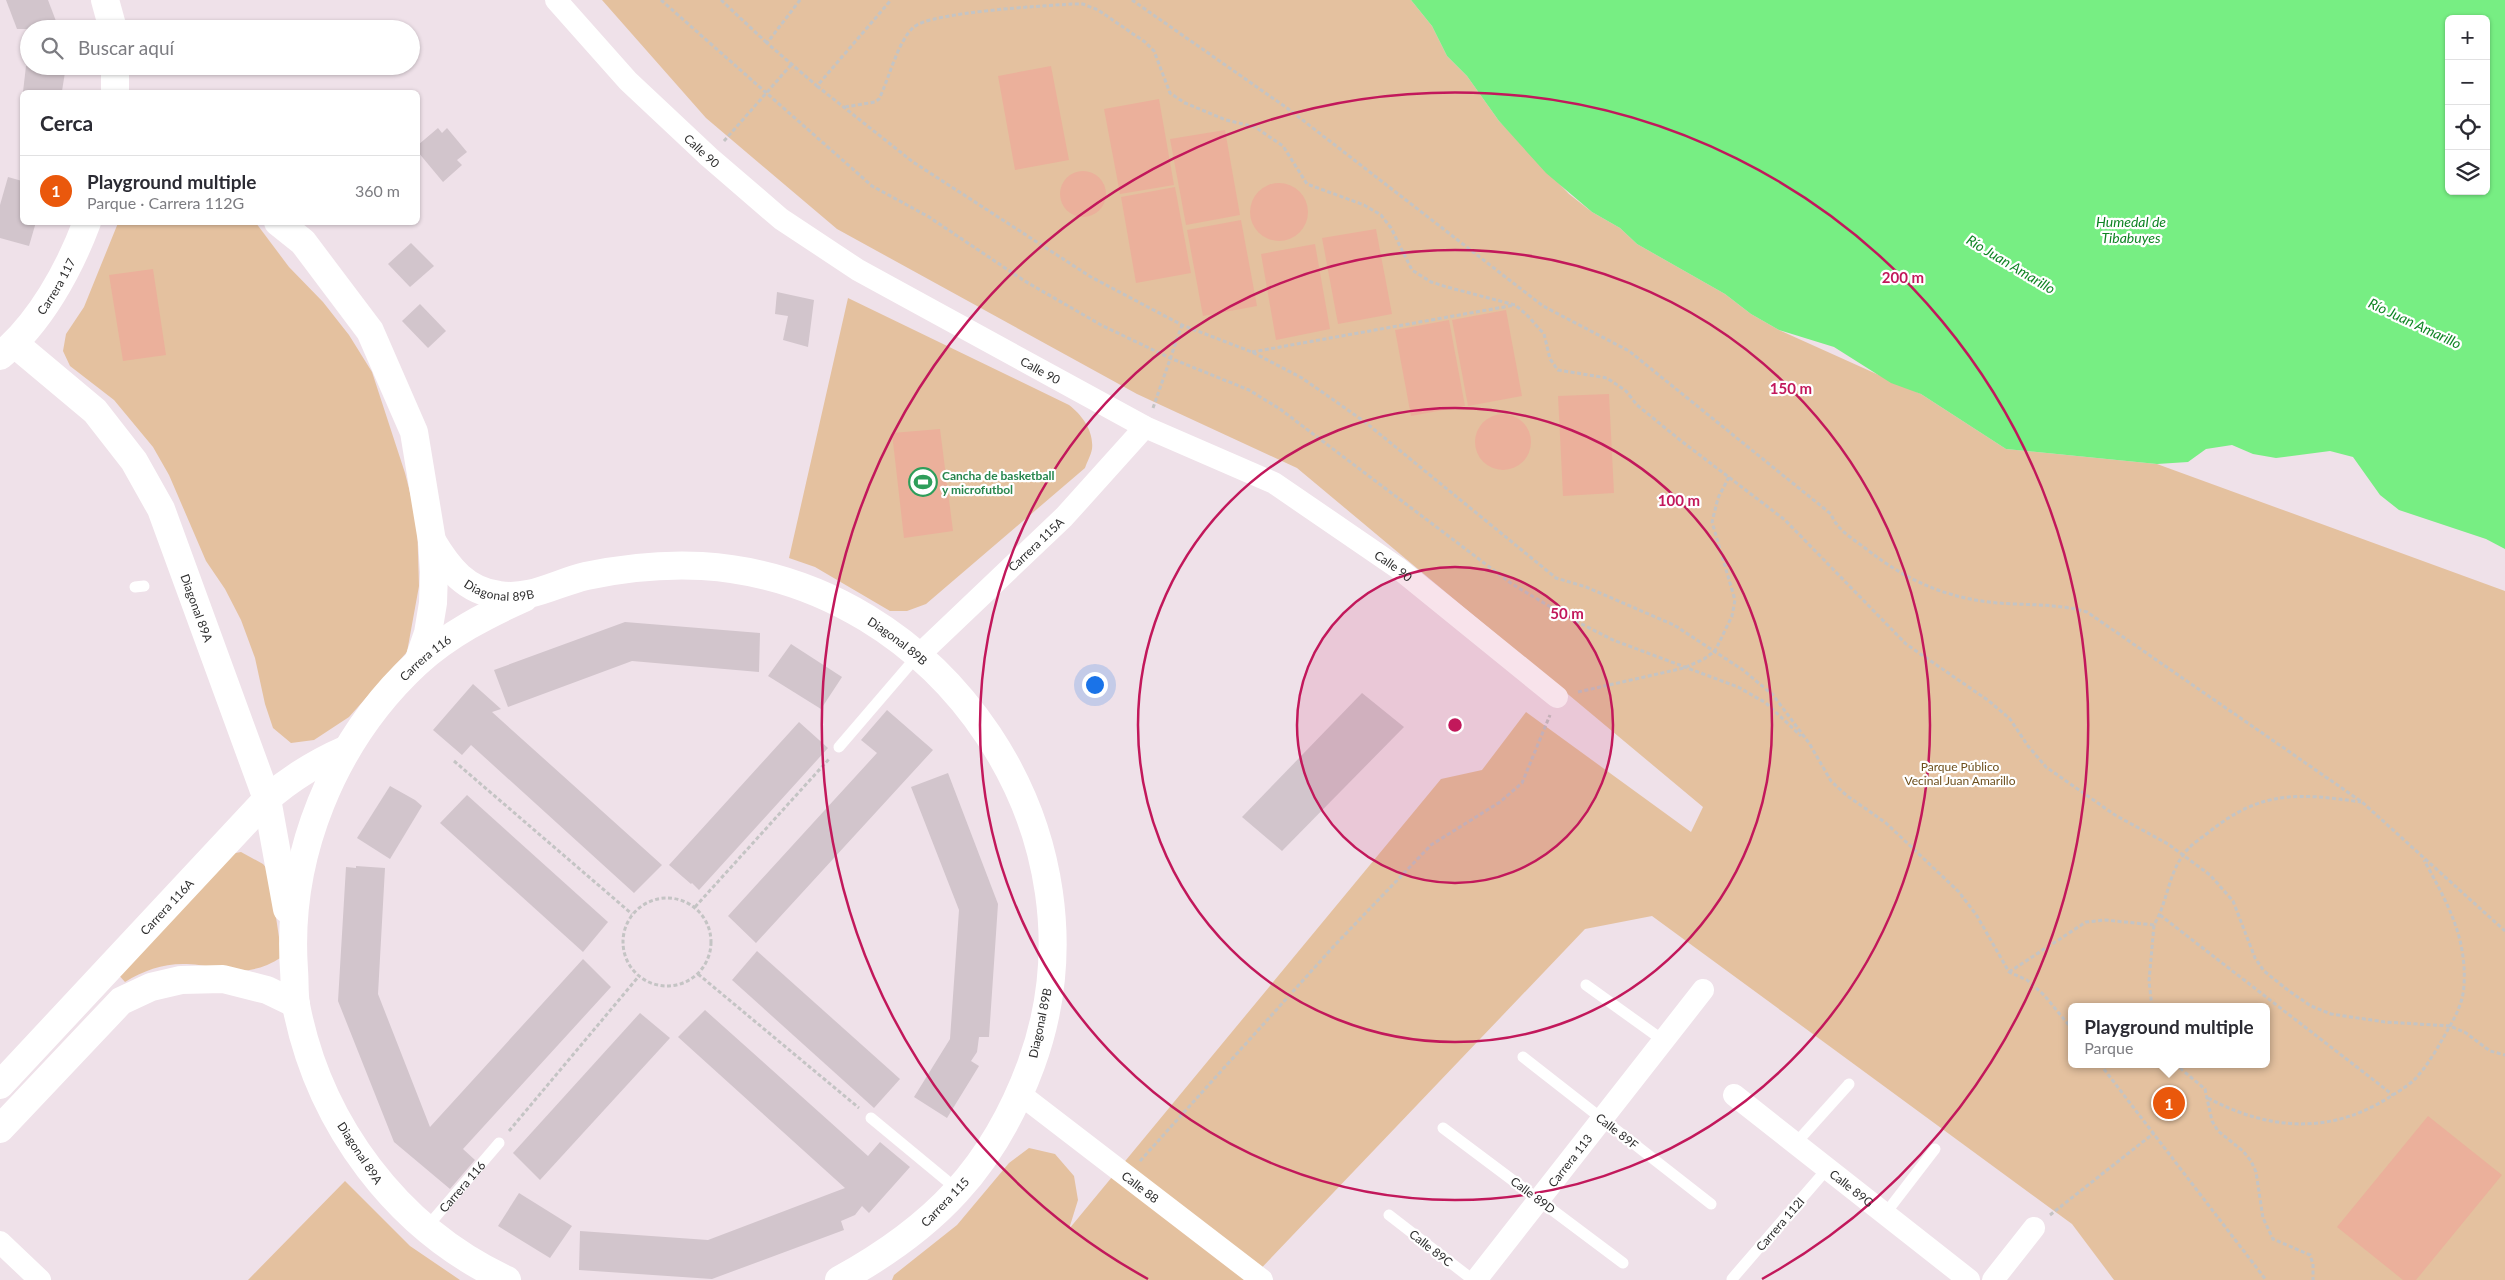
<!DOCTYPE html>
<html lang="es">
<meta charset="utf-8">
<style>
body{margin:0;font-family:Lato,sans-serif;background:#f7f7f7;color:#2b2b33}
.controls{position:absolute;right:15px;top:15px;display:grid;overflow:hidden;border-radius:8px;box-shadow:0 1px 4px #0004}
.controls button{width:45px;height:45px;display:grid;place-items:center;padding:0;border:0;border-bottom:1px solid #e1e1e2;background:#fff;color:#2b2b33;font:25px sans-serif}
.you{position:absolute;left:1094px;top:684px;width:18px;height:18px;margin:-12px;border:4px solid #fff;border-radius:50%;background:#1a73e8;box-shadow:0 0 0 8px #1a73e833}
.badge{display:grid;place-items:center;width:32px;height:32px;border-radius:50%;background:#ea580c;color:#fff;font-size:16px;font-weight:700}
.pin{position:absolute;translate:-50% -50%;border:2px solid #fff;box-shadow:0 1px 5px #0006}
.popup{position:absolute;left:2068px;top:1003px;width:202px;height:65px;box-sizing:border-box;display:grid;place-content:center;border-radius:8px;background:#fff;filter:drop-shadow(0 1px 4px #0005);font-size:16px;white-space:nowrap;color:#7c7c81}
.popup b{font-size:19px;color:#2b2b33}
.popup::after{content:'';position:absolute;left:50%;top:100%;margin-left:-10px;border:10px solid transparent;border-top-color:#fff}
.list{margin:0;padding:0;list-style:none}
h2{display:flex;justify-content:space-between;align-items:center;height:65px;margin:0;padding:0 20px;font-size:21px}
h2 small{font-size:16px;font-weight:400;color:#7c7c81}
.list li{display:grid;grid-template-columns:32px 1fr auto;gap:15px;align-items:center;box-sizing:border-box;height:70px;padding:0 20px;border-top:1px solid #e1e1e2}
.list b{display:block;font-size:19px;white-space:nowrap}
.list p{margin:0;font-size:16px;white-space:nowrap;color:#7c7c81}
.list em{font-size:16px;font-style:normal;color:#7c7c81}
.icon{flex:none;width:28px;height:28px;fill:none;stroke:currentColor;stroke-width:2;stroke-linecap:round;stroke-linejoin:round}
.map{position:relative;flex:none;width:2505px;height:1280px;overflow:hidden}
.search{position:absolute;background:#fff;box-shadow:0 1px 4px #0004;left:20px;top:20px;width:400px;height:55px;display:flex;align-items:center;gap:12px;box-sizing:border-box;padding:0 18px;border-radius:28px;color:#7c7c81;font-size:19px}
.panel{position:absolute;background:#fff;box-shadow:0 1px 4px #0004;left:20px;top:90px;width:400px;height:135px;border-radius:8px}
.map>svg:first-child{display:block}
.green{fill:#e4c19f;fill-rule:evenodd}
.pitch{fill:#ebb09b}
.water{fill:#77ee83;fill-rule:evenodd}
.building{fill:#d2c5cc}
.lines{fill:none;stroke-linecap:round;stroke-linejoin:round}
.path{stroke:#c4c4c4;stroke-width:3;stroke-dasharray:4 2.5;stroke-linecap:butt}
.service{stroke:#fff;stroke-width:11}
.minor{stroke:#fff;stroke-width:22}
.tertiary{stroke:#fff;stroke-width:28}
.ring{fill:none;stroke:#c2185b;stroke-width:2.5}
.labels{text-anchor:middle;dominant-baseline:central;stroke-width:4.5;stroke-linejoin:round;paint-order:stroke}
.street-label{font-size:12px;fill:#2e2e2e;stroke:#fff}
.leisure-label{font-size:12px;font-weight:bold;fill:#27864d;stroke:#fff;text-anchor:start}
.park-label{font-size:12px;fill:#6d4f1c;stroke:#fff}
.water-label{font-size:14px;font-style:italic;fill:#0f8424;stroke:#fff}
.centre{fill:#c2185b;stroke:#fff;stroke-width:2.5}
.ring-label{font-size:15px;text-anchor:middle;font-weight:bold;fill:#c2185b;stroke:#fff;stroke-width:4.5;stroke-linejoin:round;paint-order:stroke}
</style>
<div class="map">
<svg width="2505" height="1280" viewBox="0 0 2505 1280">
<rect width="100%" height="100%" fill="#efe1e9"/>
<g class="green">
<path d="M602 0H1411L1432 26 1447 56 1467 76 1499 121 1569 194 1592 212 1620 228 1637 244 1725 294 1751 314 1779 330 1921 394 2006 449 2157 464 2505 591V1280H2114L2072 1224 1652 916 1585 929 1250 1280H892L894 1275 957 1225 1009 1163 1029 1148 1055 1154 1074 1176 1078 1200 1069 1229 1441 779 1482 770 1526 712 1691 832 1703 807 1297 468 1137 394 837 229 706 118ZM2072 1007H2266V1064H2072Z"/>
<polygon points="118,223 256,223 289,267 323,302 349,335 372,372 405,473 417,520 419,586 407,652 349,717 314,740 291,743 273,728 265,704 255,658 241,620 225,589 206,561 169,475 153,447 114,400 70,366 63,351 66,334 84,307"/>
<path d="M848 298 1069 405C1082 415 1094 431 1092 449 1091 455 1087 462 1085 468L926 604 907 611H890L815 567 789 558Z"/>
<path d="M241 852 263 864 269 871 282 957C244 981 226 966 187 964 165 963 144 970 125 982L116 972 230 854Z"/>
<polygon points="345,1181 410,1246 460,1280 248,1280"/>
</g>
<g class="pitch">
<polygon points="1051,66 1069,160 1015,170 998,76"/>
<polygon points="1159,99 1174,185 1120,194 1104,109"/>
<polygon points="1225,130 1240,215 1186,225 1170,139"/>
<circle cx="1083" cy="194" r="23"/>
<circle cx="1279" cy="212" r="29"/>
<polygon points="1175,187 1191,273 1136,283 1121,197"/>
<polygon points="1241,220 1257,306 1203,316 1187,230"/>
<polygon points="1376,229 1392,314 1338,324 1322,238"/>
<polygon points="1315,244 1330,329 1276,340 1261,254"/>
<polygon points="153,269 166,355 123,361 109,275"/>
<polygon points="1506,310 1522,396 1468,406 1452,320"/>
<polygon points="1449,320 1465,406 1411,416 1395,330"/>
<polygon points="1609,394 1614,493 1563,496 1558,396"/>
<circle cx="1503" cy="442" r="28"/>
<polygon points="940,429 953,531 904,538 892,433"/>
<polygon points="2428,1116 2502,1175 2416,1280 2403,1280 2337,1227"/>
</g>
<path class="water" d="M1411 0H2505V549L2486 539 2399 510 2380 495 2353 457 2330 451 2276 458 2253 454 2232 445 2206 449 2188 462 2157 464 2006 449 1921 394 1891 383 1834 347 1779 330 1751 314 1725 294 1637 244 1620 228 1592 212 1546 173 1499 121 1467 76 1447 56 1432 26ZM2449 19H2486V191H2449Z"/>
<g class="building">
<polygon points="6,0 48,0 59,29 17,29"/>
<polygon points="26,66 66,66 62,91 23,92"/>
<polygon points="438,128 442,133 447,128 467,152 457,160 462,165 443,182 418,152 418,145"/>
<polygon points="8,177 22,181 22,222 36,222 29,246 0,238 0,205"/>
<polygon points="411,243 434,266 410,287 388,264"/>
<polygon points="777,292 814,300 808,347 783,340 788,316 775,314"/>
<polygon points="420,304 446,331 428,348 402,321"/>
<polygon points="625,622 760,633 759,672 632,661 508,707 494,670"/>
<polygon points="791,644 842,677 821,709 768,676"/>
<polygon points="473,684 501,709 492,712 662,865 634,893 471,745 462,755 433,730"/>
<polygon points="1362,693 1404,727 1282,851 1242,817"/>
<polygon points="887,710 933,750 756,943 728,916 877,753 861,740"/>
<polygon points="799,722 828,748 699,890 692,883 691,884 669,865"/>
<polygon points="948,773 998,904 989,1037 979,1037 977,1052 971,1061 979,1066 947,1118 914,1097 950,1039 959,910 911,787"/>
<polygon points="390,786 415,800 422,806 390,859 357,838"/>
<polygon points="467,795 608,922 583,952 440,823"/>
<polygon points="356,866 385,868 378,994 430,1127 583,959 611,987 463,1149 475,1160 450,1189 394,1142 338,1001 346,867 356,868"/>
<polygon points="757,951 900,1079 874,1108 732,980"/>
<polygon points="705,1010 868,1156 880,1142 910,1167 869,1213 862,1206 855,1215 841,1221 844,1230 712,1279 579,1270 580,1231 708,1240 845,1188 678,1037"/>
<polygon points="640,1013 670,1038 540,1180 513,1153"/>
<polygon points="519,1193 572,1226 550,1258 498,1226"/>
</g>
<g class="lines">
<g class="path">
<polyline points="661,0 872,186 929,217 1023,280 1101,325 1170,358 1249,390 1280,409 1512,584 1564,615 1613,640 1738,687 1766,703 1801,736"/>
<polyline points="721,0 767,43"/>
<polyline points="800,0 767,43 817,86 891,0"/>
<path d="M1132 0 1287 108 1543 306 1629 351 1831 514C1837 530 1852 538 1865 548 1912 585 1956 602 2015 604 2041 605 2062 605 2087 612L2362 802 2505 931"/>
<polyline points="817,86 913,162 1091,277 1182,325 1252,352 1302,378 1365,422 1556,578 1586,587 1674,625 1743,670 1773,695 1809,743 1831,781 1846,795 1886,823 1959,892 1977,916 2009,972 2027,980 2044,995 2072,1029"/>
<path d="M845 107 875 102 879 99C889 79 898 40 914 27 931 12 1043 6 1072 4H1083L1098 10 1145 42 1154 51 1170 93 1185 103 1226 120 1255 127 1283 146 1307 184 1364 205 1381 215 1391 228 1412 270 1431 282 1447 287 1515 305 1526 314 1544 334 1550 359 1558 370 1607 378 1626 391 1637 405 1680 440 1785 520 1906 644 1989 701 2010 719 2028 746 2046 767 2115 815 2168 844 2210 875 2233 901 2255 958 2264 971 2289 991 2311 1006 2331 1014 2385 1022 2450 1026 2466 1033 2490 1051 2505 1055"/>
<polyline points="724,141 791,65"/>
<polyline points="1252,352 1515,305"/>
<polyline points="1153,408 1182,325"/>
<polyline points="1578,692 1684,668 1704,659 1715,651 1732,616 1735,600 1712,522 1718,498 1729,477"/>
<polyline points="454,761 632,914"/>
<circle cx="667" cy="942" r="44"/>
<polyline points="695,907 829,759"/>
<polyline points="2160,915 2393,1095"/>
<path d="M2009 972 2086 922 2105 920 2154 925C2167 903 2168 876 2183 855 2190 845 2200 839 2209 832 2261 790 2299 793 2361 802"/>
<polyline points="698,974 859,1108"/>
<polyline points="2152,1007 2149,981 2154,925"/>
<polyline points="2100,1064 2266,1280"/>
<polyline points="2175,1064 2205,1089 2212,1121 2218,1131 2243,1151 2251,1161 2256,1172 2263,1218 2273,1239 2310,1255 2313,1264 2313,1280"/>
<path d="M2208 1098C2268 1130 2329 1135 2388 1098 2396 1093 2406 1087 2413 1081 2425 1069 2434 1054 2442 1040 2452 1022 2463 1006 2464 985 2467 936 2446 901 2424 860"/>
<polyline points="509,1131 639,976"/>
<polyline points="1140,1161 1334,946 1431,845 1500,802 1522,783 1550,715"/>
<polyline points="2050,1215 2154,1133"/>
</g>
<g class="service">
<polyline points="135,587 144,586"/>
<polyline points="839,747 918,655"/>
<polyline points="1586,985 1664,1041"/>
<polyline points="1523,1057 1711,1204"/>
<polyline points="871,1118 958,1190"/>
<polyline points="1443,1128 1623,1263"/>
<polyline points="1795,1144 1849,1084"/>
<polyline points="1885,1214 1935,1149"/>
<polyline points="1389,1215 1473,1280"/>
<path id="s1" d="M426 1228 499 1143"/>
<polyline points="1732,1279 1827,1169"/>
</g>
<g class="minor">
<path id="s2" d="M556 0 628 81 709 157 781 219 858 270 1145 427 1274 483 1398 568 1557 697"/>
<path id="s3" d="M919 655 1064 517 1145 427"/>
<path id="s4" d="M1020 1094 1262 1280"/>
<path id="s5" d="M1734 1095 1969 1280"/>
<polyline points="0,1242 40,1280"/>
<path id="s6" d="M1476 1280 1703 990"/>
<polyline points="1993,1280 2034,1228"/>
</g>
<g class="tertiary">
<polyline points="105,0 113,29"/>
<polyline points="115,66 115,92"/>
<polyline points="278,222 303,242 370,331 414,432 432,541 434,572 433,603 428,633 418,662"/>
<path id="s7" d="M15 344 95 411 134 461 161 509 267 799 287 909"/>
<path id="s8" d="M0 356C40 323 69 270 87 222"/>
<path id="s9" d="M432 541C448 568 466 591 499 595 531 600 556 583 586 576 624 568 663 564 702 566 943 581 1115 836 1031 1065 993 1168 934 1228 839 1280"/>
<path id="s10" d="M0 1085 267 799C292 777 317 762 347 749"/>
<polyline points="0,1129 121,1001 151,987 181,980 223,979 267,990 296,1004"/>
<path id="s11" d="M507 1280C397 1229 319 1124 296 1005 294 994 295 982 294 970 286 856 333 741 417 663 449 634 486 615 524 598"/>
</g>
</g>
<circle cx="1455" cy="725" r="158" fill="#c2185b" fill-opacity=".12"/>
<g class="ring">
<circle cx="1455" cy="725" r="158"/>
<circle cx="1455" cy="725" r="317"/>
<circle cx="1455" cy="725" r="475"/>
<path d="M1148 1279A633 633 0 1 1 1762 1279"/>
</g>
<defs>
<symbol id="stadium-ring" viewBox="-11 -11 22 22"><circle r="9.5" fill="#fff" stroke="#2e9e5b" stroke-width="1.5"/><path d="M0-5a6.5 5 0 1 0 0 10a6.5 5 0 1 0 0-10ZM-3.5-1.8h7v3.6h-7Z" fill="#2e9e5b"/></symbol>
</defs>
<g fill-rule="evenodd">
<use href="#stadium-ring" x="907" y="466" width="32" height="32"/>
</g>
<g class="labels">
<g class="street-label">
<text stroke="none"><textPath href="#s2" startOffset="210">Calle 90</textPath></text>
<text stroke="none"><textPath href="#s8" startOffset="90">Carrera 117</textPath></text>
<text stroke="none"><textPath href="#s2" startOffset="615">Calle 90</textPath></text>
<text stroke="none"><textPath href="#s3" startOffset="161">Carrera 115A</textPath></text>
<text stroke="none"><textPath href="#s2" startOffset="1020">Calle 90</textPath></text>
<text stroke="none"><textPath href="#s9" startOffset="89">Diagonal 89B</textPath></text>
<text stroke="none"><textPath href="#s7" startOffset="328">Diagonal 89A</textPath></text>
<text stroke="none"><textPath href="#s9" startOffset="509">Diagonal 89B</textPath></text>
<text stroke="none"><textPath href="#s11" startOffset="746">Carrera 116</textPath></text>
<text stroke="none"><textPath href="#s10" startOffset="244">Carrera 116A</textPath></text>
<text transform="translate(1040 1023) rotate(-78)">Diagonal 89B</text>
<text transform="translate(1617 1131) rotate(38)">Calle 89F</text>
<text transform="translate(360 1153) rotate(57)">Diagonal 89A</text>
<text stroke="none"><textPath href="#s6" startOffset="152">Carrera 113</textPath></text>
<text stroke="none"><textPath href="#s1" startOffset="55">Carrera 116</textPath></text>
<text stroke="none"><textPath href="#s4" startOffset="152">Calle 88</textPath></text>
<text stroke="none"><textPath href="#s5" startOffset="150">Calle 89G</textPath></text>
<text transform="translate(1533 1195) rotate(37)">Calle 89D</text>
<text transform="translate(945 1202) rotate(-46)">Carrera 115</text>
<text transform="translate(1780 1224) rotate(-49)">Carrera 112I</text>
<text transform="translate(1431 1248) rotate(38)">Calle 89C</text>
</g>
<g class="leisure-label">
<text x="942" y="475">Cancha de basketball<tspan x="942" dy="14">y microfutbol</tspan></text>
</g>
<g class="park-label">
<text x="1960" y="766">Parque Público<tspan x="1960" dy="14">Vecinal Juan Amarillo</tspan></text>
</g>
<g class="water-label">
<text x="2131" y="221">Humedal de<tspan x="2131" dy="16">Tibabuyes</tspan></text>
<text transform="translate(2011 264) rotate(31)">Río Juan Amarillo</text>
<text transform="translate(2415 323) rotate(25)">Río Juan Amarillo</text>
</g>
</g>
<circle cx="1455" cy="725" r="8" class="centre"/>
<g class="ring-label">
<text x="1903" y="283">200 m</text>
<text x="1791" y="394">150 m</text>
<text x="1679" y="506">100 m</text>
<text x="1567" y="619">50 m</text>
</g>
</svg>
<div class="controls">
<button>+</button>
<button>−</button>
<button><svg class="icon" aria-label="locate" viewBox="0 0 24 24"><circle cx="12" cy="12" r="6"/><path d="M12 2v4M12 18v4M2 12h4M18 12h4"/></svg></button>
<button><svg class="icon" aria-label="layers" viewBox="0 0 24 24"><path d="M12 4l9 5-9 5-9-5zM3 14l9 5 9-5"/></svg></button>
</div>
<div class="you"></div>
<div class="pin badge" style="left:2169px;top:1103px">1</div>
<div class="popup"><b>Playground multiple</b>Parque</div>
<div class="search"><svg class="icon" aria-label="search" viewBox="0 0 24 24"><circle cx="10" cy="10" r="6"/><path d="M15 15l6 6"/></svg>Buscar aquí</div>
<section class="panel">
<h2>Cerca<small></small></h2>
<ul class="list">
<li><span class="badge">1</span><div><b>Playground multiple</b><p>Parque · Carrera 112G</p></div><em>360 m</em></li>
</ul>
</section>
</div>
